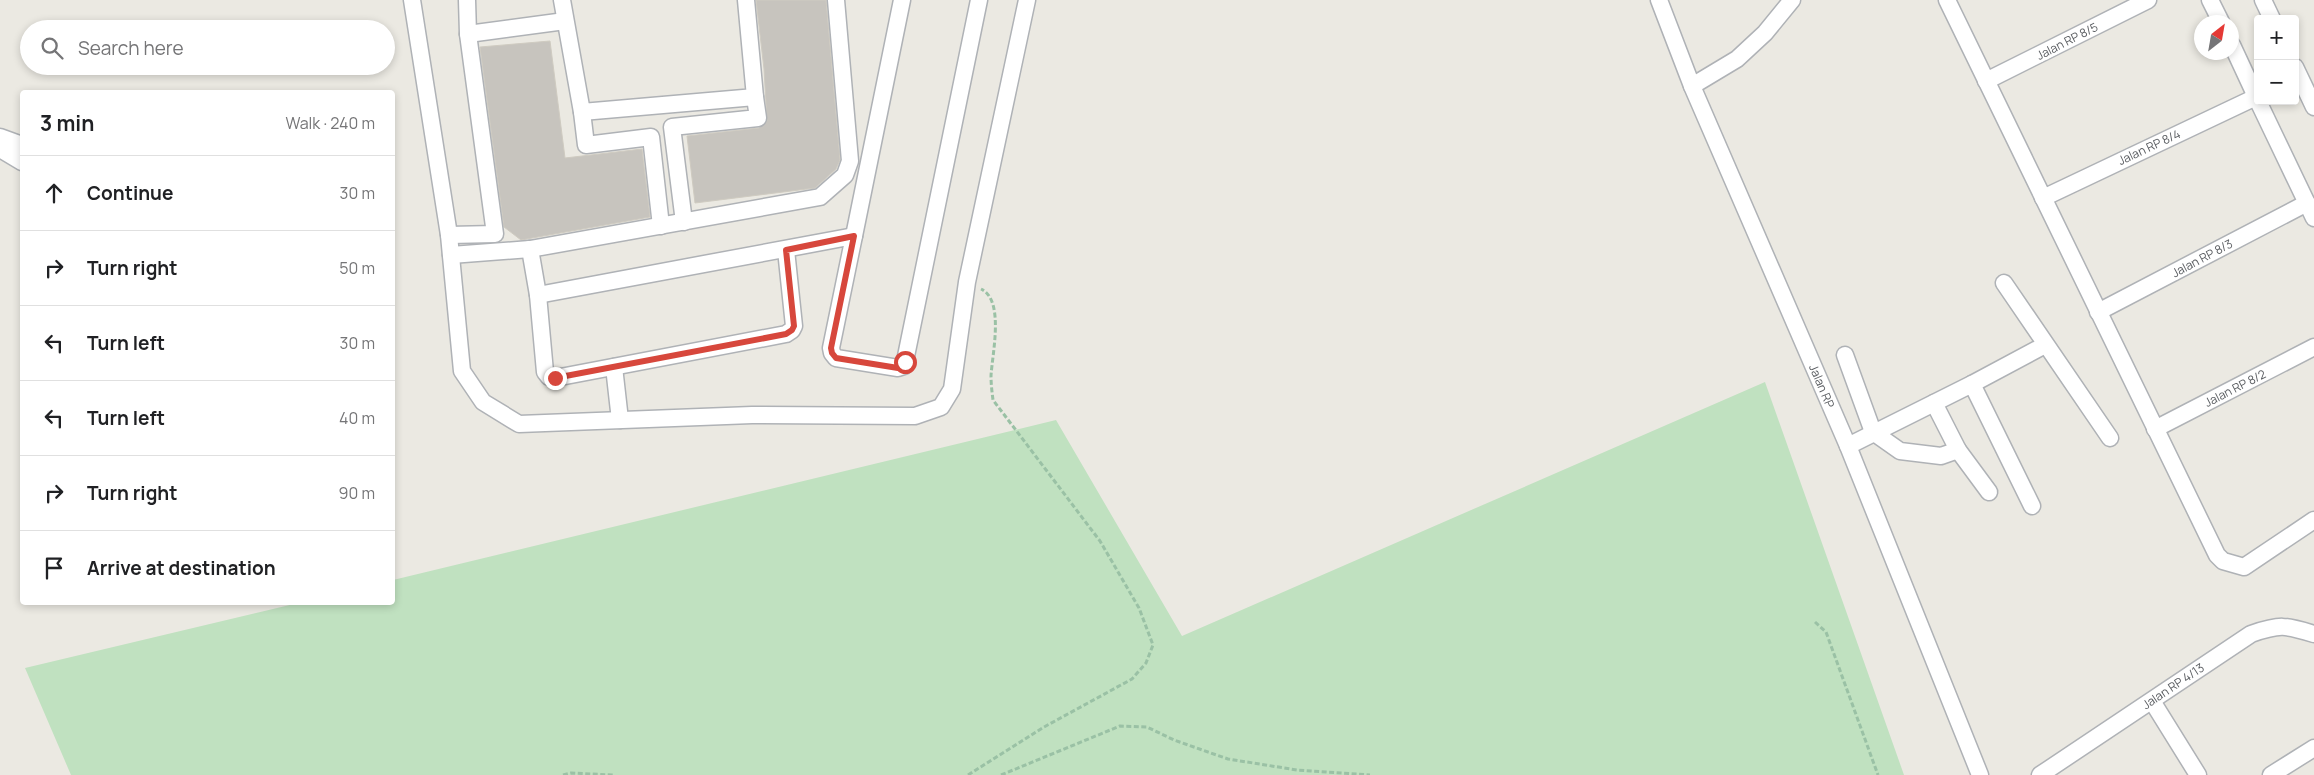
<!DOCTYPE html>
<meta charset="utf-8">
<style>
body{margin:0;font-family:Manrope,sans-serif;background:#f6f6f6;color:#202124}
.controls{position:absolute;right:15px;top:15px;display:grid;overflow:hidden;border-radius:5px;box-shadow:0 2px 8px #0003}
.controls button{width:45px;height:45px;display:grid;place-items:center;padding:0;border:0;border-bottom:1px solid #e0e0e0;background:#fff;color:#202124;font:25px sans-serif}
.compass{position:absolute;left:2194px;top:15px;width:45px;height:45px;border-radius:50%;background:#fff;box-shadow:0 2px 8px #0003;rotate:31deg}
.stop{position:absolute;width:15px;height:15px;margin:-11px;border:4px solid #d7473c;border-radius:50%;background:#fff}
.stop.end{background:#d7473c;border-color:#fff;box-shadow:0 1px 5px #0008}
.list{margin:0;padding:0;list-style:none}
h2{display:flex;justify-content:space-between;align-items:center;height:65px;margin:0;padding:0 20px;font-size:21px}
h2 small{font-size:16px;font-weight:400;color:#757577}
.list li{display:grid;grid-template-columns:32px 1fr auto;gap:15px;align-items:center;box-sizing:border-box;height:75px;padding:0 20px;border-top:1px solid #e0e0e0}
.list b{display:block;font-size:19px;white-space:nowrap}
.list em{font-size:16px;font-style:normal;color:#757577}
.icon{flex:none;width:28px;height:28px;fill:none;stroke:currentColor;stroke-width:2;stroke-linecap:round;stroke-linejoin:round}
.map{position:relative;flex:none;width:2314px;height:775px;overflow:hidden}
.search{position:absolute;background:#fff;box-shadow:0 2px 8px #0003;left:20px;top:20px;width:375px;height:55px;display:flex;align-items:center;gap:12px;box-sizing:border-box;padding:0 18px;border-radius:28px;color:#757577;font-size:19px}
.panel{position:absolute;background:#fff;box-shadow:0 2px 8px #0003;left:20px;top:90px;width:375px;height:515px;border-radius:5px}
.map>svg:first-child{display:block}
.green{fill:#c0e1c0}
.building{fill:#c7c4be;stroke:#cfcbc1}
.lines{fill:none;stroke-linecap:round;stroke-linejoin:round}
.minor-casing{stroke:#afb2b6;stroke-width:19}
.path{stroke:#9ac1a5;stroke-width:3;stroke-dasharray:5 2.5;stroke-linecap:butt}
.minor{stroke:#fff;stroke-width:16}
.route{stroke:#d7473c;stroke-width:6}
.labels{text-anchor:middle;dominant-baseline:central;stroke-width:5;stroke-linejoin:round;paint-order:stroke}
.street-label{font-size:12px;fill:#5a5d61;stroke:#fff}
</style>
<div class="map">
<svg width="2314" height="775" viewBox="0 0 2314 775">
<rect width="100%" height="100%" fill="#ebe9e2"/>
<polygon class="green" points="1765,382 1904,775 71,775 25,668 298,603 392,602 393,580 1056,420 1182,636"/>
<g class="building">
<polygon points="756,0 826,0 840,160 836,169 815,188 695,203 687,136 759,128 767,121 764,69"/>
<polygon points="550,41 565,158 642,149 650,217 521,240 504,227 480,47"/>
</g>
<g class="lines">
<defs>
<g id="minor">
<polyline points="412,0 449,235 462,371 483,402 519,424 752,415 915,416 941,407 952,389 967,282 1027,0"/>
<polyline points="562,0 582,112 755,97 746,0"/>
<polyline points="1659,0 1692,86 1848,446 1980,775"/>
<polyline points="1947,0 2217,555 2223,561 2244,567 2314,520"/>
<polyline points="2210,0 2221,22"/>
<polyline points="2263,0 2272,19"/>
<polyline points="468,34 565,21"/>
<polyline points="2232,45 2258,101"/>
<polyline points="2295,67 2314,107"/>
<polyline points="1986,81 2148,0"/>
<polyline points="1692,86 1737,59 1765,33 1792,0"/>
<polyline points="2258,101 2314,218"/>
<polyline points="582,112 586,145 651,137 661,226"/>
<polyline points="0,137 22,145"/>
<polyline points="0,149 22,162"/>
<polyline points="2043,198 2256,97"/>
<polyline points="684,222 672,127 758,118 755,97"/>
<polyline points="449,235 495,234 468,34 467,0"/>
<polyline points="854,236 902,0"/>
<polyline points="530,249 538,295 545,372 549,377 555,378 786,334 792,330 794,326 786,250"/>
<polyline points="451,255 530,249 820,197 845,175 850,161 836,0"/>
<polyline points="2004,283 2110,438"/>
<polyline points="538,295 854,236 831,348 832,353 836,358 898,368 904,366 979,0"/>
<polyline points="2098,312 2307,203"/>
<polyline points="1845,355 1873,432 1900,451 1941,456 1958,450"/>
<polyline points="614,367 620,420"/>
<polyline points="1972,384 2045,345"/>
<polyline points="1934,403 1958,450 1989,492"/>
<polyline points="2155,429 2314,347"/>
<polyline points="1848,446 1972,384 2032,506"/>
<polyline points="2152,701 2198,775"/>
<path d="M2040 775 2251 634C2280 624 2285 625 2314 634"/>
<polyline points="2271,775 2314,748"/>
</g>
</defs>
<use href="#minor" class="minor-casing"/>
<g class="path">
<polyline points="1815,622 1826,632 1878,775"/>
<polyline points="563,775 571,773 613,775"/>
<path d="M968 775 1044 727 1132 679 1146 663 1153 645 1139 608 1100 541 993 400C992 392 991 384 991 376 992 355 1005 300 981 289"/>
<polyline points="1001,775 1120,726 1147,727 1174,740 1228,759 1297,770 1370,775"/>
</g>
<use href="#minor" class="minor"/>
</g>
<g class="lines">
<polyline class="route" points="555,378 786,334 792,330 794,326 786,250 854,236 831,348 832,353 836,358 898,368 904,366 905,362"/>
</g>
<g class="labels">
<g class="street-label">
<text transform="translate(2067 41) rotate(-27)">Jalan RP 8/5</text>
<text transform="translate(2149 147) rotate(-25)">Jalan RP 8/4</text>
<text transform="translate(2202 258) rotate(-28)">Jalan RP 8/3</text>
<text transform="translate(1822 386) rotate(67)">Jalan RP</text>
<text transform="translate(2235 388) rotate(-27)">Jalan RP 8/2</text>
<text transform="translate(2173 686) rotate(-34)">Jalan RP 4/13</text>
</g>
</g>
</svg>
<div class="controls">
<button>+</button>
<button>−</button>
</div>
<svg class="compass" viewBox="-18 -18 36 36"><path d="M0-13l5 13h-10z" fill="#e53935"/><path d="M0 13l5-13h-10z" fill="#757577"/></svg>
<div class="stop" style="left:905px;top:362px"></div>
<div class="stop end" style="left:555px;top:378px"></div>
<div class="search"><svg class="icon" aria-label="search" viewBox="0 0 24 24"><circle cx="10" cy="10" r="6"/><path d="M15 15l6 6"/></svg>Search here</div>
<section class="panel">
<h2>3 min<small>Walk · 240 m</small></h2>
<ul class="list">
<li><svg class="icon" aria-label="ahead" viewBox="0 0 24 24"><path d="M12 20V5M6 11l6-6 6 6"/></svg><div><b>Continue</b></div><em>30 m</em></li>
<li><svg class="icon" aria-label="right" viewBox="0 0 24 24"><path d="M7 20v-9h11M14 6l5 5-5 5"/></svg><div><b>Turn right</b></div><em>50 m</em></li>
<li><svg class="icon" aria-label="left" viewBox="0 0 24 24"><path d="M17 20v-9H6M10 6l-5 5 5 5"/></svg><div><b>Turn left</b></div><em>30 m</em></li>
<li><svg class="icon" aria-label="left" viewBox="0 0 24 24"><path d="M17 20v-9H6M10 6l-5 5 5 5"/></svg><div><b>Turn left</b></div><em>40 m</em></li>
<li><svg class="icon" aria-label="right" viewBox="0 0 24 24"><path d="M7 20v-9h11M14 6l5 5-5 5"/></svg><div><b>Turn right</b></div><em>90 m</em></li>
<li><svg class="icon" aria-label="arrive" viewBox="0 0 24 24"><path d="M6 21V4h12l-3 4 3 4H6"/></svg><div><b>Arrive at destination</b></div></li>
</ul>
</section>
</div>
